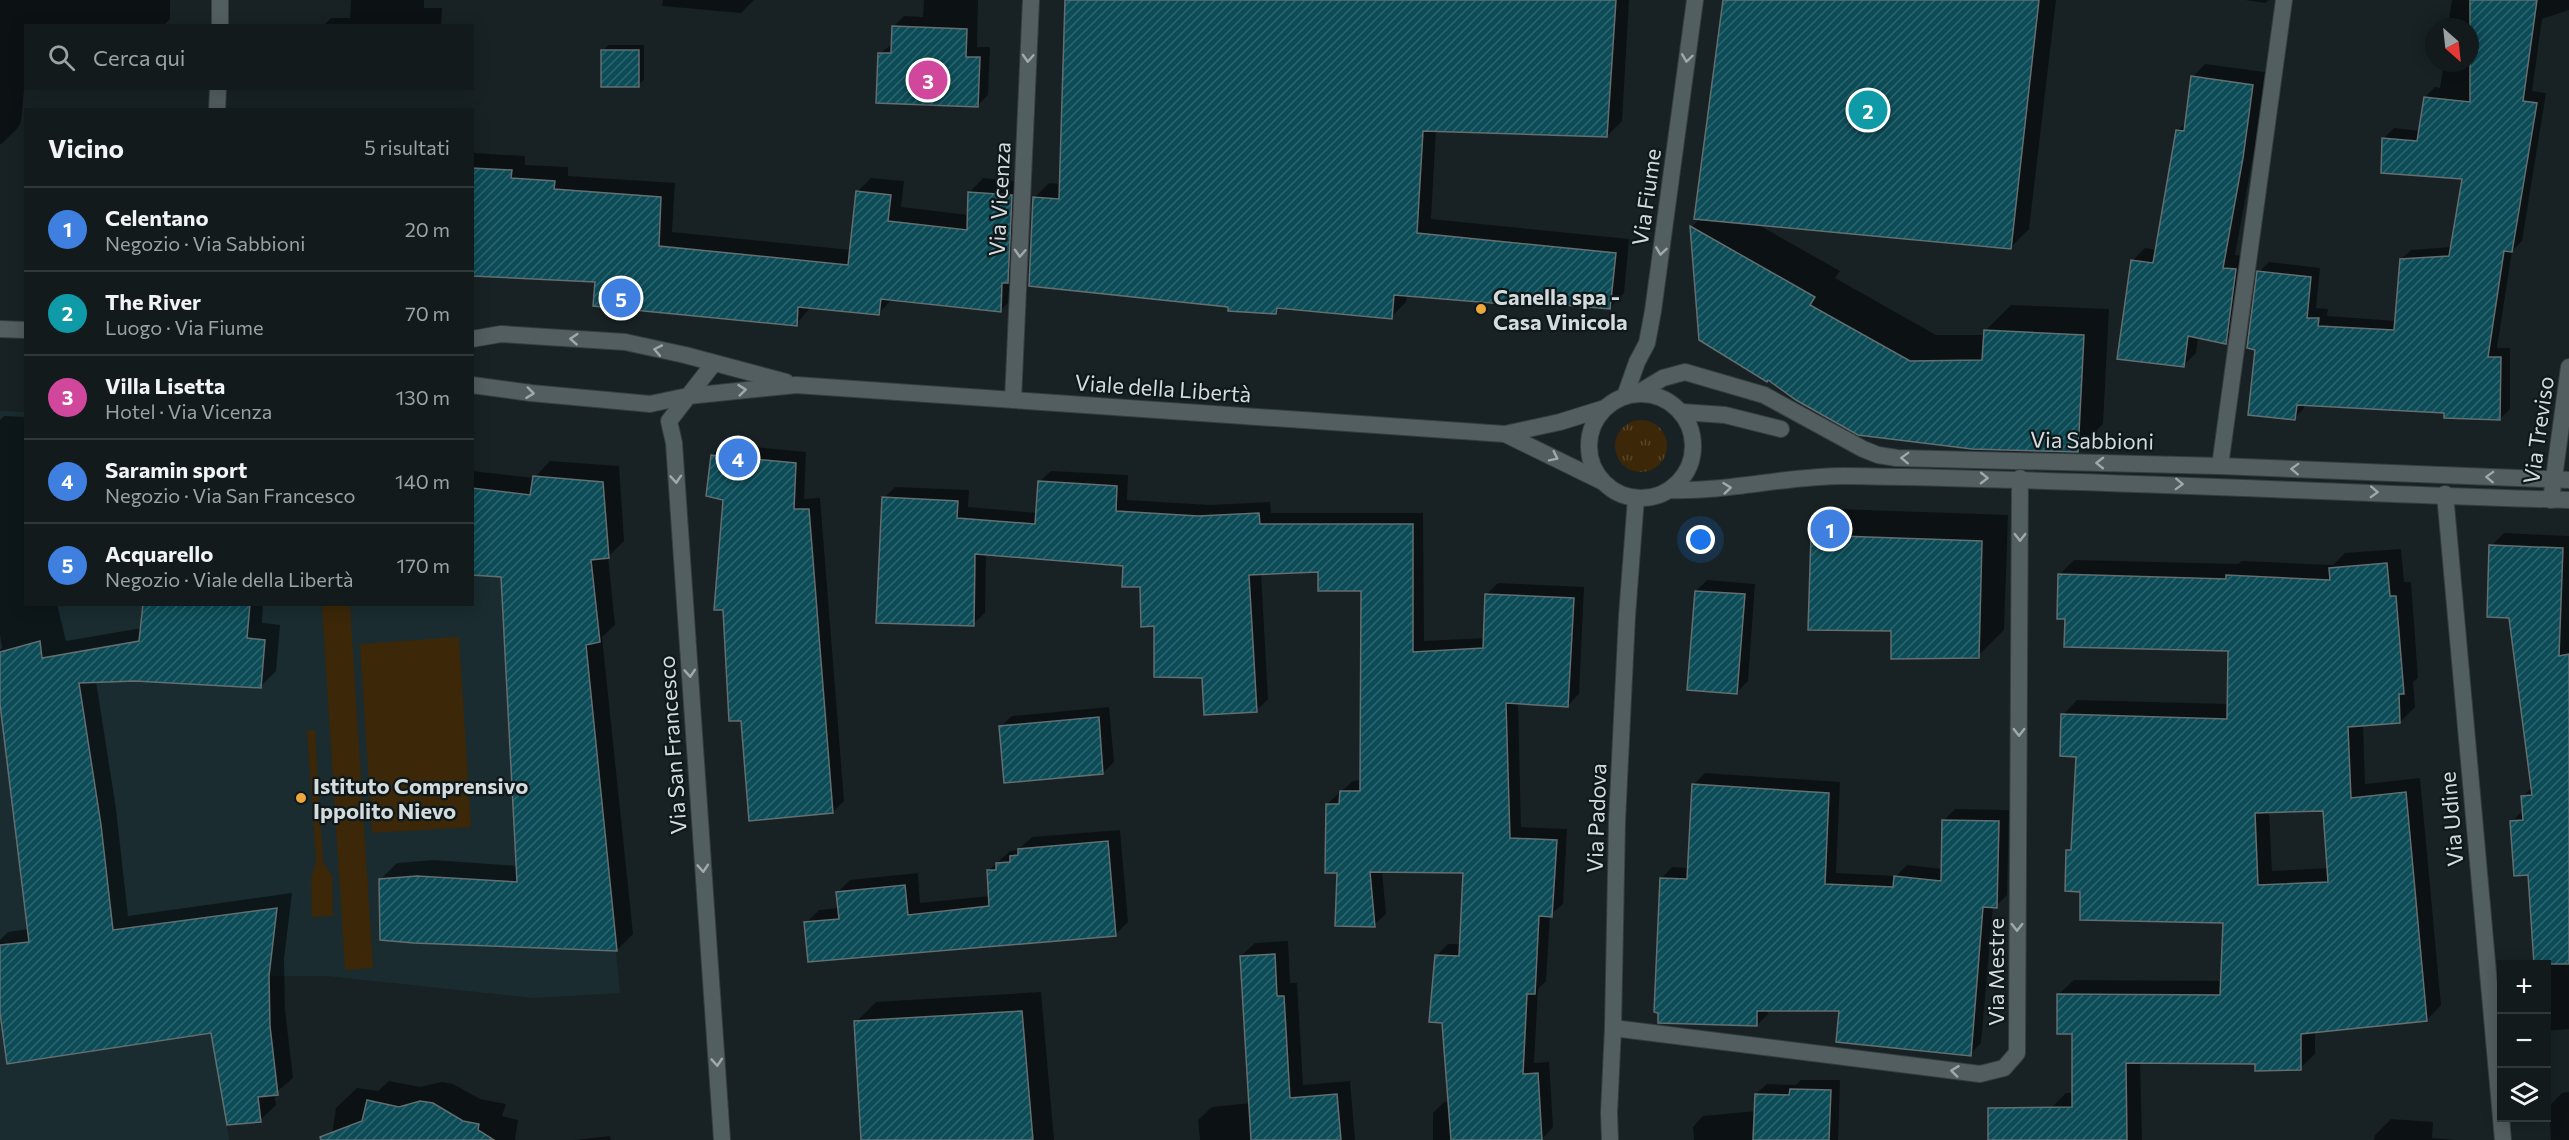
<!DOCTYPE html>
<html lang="it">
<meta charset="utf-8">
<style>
body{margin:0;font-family:Commissioner,sans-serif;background:#1f2728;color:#f1f3f6}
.controls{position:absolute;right:18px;bottom:18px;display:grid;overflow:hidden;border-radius:0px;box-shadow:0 3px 15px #0003}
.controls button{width:54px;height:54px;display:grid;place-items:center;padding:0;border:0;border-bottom:2px solid #31383a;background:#121a1b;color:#f1f3f6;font:30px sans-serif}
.compass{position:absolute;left:2425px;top:18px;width:54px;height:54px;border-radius:50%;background:#121a1b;box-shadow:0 3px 15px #0003;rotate:153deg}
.you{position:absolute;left:1701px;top:540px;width:21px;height:21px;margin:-15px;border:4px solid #fff;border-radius:50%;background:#1a73e8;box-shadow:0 0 0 9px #1a73e833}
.badge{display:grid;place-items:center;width:39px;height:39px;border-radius:50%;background:#7c3aed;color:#fff;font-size:20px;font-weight:700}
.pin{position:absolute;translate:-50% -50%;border:3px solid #fff;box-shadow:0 2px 6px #0006}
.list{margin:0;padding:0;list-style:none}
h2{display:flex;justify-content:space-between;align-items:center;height:78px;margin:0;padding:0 24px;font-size:26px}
h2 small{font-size:20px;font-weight:400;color:#9ca1a3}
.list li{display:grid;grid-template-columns:39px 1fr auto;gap:18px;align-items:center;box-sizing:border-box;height:84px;padding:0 24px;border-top:2px solid #31383a}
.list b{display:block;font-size:22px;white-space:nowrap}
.list p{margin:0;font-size:20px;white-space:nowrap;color:#9ca1a3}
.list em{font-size:20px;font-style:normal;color:#9ca1a3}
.icon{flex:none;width:33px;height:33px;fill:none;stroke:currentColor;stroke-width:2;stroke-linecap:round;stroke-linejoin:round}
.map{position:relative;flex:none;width:2569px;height:1140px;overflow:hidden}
.search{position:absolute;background:#121a1b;box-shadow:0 3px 15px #0003;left:24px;top:24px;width:450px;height:66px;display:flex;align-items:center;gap:15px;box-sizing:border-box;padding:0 21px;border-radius:0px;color:#9ca1a3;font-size:22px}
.panel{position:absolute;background:#121a1b;box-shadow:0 3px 15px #0003;left:24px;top:108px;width:450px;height:498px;border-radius:0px}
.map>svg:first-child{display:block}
.built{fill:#1a2c30}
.grass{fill:url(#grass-tufts)}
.pitch{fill:#3c2708}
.shadow{fill:#0007;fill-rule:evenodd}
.building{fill:url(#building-hatch);stroke:#636e71;stroke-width:1.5;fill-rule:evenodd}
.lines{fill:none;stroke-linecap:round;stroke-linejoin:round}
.service-casing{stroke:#363d3f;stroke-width:18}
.minor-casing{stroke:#363d3f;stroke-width:18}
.service{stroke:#535e61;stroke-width:16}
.minor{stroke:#535e61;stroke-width:16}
.oneway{stroke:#a0a9ab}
.poi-dot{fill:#eea73c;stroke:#0f191b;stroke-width:2}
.labels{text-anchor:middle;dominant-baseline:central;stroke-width:4.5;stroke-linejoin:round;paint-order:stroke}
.street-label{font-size:22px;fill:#d4dbdc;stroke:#0f191b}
.poi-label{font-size:22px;font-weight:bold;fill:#d4dbdc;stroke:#0f191b;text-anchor:start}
</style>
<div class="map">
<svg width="2569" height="1140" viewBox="0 0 2569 1140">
<defs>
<pattern id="grass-tufts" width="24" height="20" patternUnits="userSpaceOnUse" patternTransform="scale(1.5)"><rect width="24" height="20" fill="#3c2708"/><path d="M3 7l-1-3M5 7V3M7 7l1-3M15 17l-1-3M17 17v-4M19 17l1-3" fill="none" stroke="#57462b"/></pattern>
<pattern id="building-hatch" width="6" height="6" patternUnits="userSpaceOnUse" patternTransform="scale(1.5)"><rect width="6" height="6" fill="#0c4c57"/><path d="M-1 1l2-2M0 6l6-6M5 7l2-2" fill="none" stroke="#2e656f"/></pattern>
</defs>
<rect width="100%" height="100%" fill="#182224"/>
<polygon class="built" points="0,411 25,412 26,604 472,604 473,488 530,495 533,476 603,482 609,558 592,560 600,642 586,645 620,993 534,998 327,976 270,976 270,1026 213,1033 229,1140 0,1140"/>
<circle class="grass" cx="1641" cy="446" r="26"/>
<g class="pitch">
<polygon points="322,605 350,605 373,968 345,970"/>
<polygon points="459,637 471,827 372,833 360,644"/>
<polygon points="307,730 315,730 323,862 332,876 333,916 312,917 311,879 316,862"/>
</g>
<g class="shadow">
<polygon points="0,0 170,0 170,19 163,26 26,26 26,70 21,122 16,130 0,145"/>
<polygon points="351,0 424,0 424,8 442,8 441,26 323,26 331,18 350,18"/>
<polygon points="663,0 754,0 741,13 662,6"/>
<polygon points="924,0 978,0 977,47 990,47 988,95 977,106 880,54 893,43 893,27 904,16 923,17"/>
<polygon points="1067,0 1629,0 1622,121 1607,136 1436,130 1431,219 1629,239 1624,293 1610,308 1520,300 1516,304 1407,295 1406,302 1391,317 1281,307 1276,313 1034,198 1049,183 1061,184"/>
<polygon points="1725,0 2056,0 2029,229 2010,248 1757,224 1840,271 1835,278 1936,335 1985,335 1985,331 2011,305 2109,309 2103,424 2077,450 1768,379 1700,339 1692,227 1700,218"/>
<polygon points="2245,0 2269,0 2265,3"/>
<polygon points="2452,0 2569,0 2569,10 2542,19 2532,91 2546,93 2522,241 2512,251 2497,348 2510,348 2510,409 2500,419 2445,412 2305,404 2304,408 2295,418 2256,349 2259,272 2269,262 2320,268 2316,308 2328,309 2327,316 2397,321 2401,259 2411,250 2452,247 2464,178 2384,138 2394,128 2420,131 2425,97 2435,87 2440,88 2444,63 2470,63 2470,27 2448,27"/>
<polygon points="608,45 644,45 644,80 638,85 603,51"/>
<polygon points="2205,64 2265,72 2255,144 2235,255 2248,257 2238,329 2226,342 2198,336 2196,353 2183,366 2132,261 2145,248 2157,250 2177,131 2187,122 2193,77"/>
<polygon points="472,153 525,156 525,165 568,167 568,176 675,183 672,232 851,250 857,192 871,178 904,181 901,207 969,215 969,193 983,178 1025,182 1015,296 1001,310 893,298 879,313 811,307 796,324 596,280 472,274"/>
<polygon points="4,416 26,417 26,604 57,604 66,641 142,628 144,604 263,604 262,623 280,625 276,671 261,686 135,680 96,681 116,809 128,916 292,893 284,959 285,1010 293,1078 274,1094 276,1105 260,1120 212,1031 0,1002 0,940 8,932 29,929 0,691 0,650 2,648 0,635 0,420"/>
<polygon points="723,444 806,452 804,499 820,498 844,801 833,812 725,499 712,455"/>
<polygon points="550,461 619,466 624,541 608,557 615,625 602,637 633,934 617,950 381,879 397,863 434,860 518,866 503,576 472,573 472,471 534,478"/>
<polygon points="1051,471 1128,475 1127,500 1210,505 1270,502 1271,513 1423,513 1424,641 1485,638 1487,594 1498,583 1584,587 1579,694 1568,705 1518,702 1521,827 1567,829 1563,904 1550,915 1546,981 1538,989 1534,1063 1549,1062 1553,1127 1542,1139 1433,1140 1433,1113 1444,1102 1450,1102 1437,955 1448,944 1461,944 1464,871 1382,871 1386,914 1374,925 1338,871 1327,804 1353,781 1362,780 1362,589 1320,570 1261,573 1268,699 1256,711 1203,677 1155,625 1142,585 1124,565 986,553 985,613 973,624 884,498 895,487 969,490 968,507 1037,513 1039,482"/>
<polygon points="1839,509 2008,515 2004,630 1978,656 1893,630 1813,535"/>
<polygon points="2504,533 2569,536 2569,1029 2546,1031 2546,964 2535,964 2529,874 2512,822 2523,810 2522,797 2533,786 2510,617 2491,546"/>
<path d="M2401 549 2404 582H2411L2418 678 2413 682 2415 707 2400 722 2363 724 2365 784 2420 778 2441 1005 2427 1020 2315 1031V1054L2300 1068 2257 1062 2140 1061 2142 1140H2052L2051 1108 2066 1093H2073V1032L2059 994 2074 980 2222 981 2224 921 2082 891 2068 851 2073 845 2077 755 2063 715 2077 700 2229 704V650L2066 617 2060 574 2074 560 2238 564 2242 561 2333 565 2345 553ZM2325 810 2328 868 2272 871 2269 811Z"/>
<polygon points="1707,580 1755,584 1748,681 1737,692 1696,591"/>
<polygon points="1109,707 1114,762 1103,773 1000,727 1012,716"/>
<polygon points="1705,773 1840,782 1836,873 1896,876 1907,865 1942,869 1944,820 1955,809 2009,810 2007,895 1996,906 1993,906 1981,1043 1970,1054 1841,1010 1768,1009 1768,1014 1757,1025 1661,879 1672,867 1689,868 1693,785"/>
<polygon points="1120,830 1128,922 1115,935 806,923 819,910 839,908 838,892 850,880 918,873 920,903 990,896 988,871 1010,851 1018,850 1032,837"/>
<polygon points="1288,941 1290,983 1297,983 1303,1085 1350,1081 1355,1140 1200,1140 1198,1120 1212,1107 1251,1103 1241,956 1255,943"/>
<polygon points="1041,992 1054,1140 862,1140 856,1022 876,1002"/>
<polygon points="1801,1080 1840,1080 1838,1140 1694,1140 1693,1127 1703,1116 1756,1111 1756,1094 1767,1084 1796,1085"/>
<polygon points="389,1081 420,1087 442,1082 453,1084 480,1099 506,1104 502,1116 518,1120 515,1140 331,1140 336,1108 357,1088 378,1091"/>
<polygon points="2569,1092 2569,1140 2551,1140 2549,1106 2562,1093"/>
<polygon points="2391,1119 2433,1122 2432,1138 2457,1140 2374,1140 2375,1135"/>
<polygon points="610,1136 611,1140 574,1140"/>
</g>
<g class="building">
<polygon points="1065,0 1616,0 1607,137 1423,131 1417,233 1616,253 1610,309 1517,301 1516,305 1394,295 1392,319 1277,308 1276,314 1228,311 1228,307 1029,286 1033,197 1059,199"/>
<polygon points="1723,0 2039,0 2011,249 1694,219"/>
<polygon points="2470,0 2537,0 2523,101 2537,103 2512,252 2504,251 2488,357 2501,357 2500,420 2444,418 2444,413 2297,405 2295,420 2248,415 2255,350 2247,348 2257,271 2311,277 2307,318 2319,318 2318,326 2394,330 2400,259 2449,256 2462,179 2381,173 2382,138 2417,141 2424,97 2470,102"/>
<polygon points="892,26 967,29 966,57 980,57 978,107 876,103 878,53 891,53"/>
<rect x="601" y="50" width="38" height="37"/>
<polygon points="2191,76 2253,85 2243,158 2223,268 2236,269 2226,344 2188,336 2184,367 2117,359 2131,260 2153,263 2176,130 2184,131"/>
<polygon points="472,168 512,170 511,178 555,181 554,189 661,197 659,246 848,265 856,191 891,195 888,221 967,230 968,192 1012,195 1008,283 1002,283 1001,312 881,299 879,315 798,307 797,326 593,306 595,282 472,276"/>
<polygon points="1690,226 1815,297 1810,305 1910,361 1982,360 1984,330 2084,335 2078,452 1972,449 1858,435 1796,400 1768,380 1767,382 1699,340"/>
<polygon points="711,455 796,463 794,509 809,509 833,813 749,821 741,721 729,721 723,610 714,610 723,500 706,496"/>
<polygon points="533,476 603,482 609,558 591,560 600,642 586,645 617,951 414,943 380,940 379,879 417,876 517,882 501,577 472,575 472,488 530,495"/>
<polygon points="1038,481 1117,486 1116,511 1198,516 1259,513 1260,524 1413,524 1413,652 1483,648 1485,594 1574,598 1568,707 1506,703 1510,838 1557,840 1552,917 1539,916 1535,994 1527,994 1523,1074 1538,1073 1542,1140 1451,1140 1442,1023 1429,1022 1435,955 1459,956 1463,873 1370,872 1375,927 1335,926 1337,873 1325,873 1326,804 1339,804 1340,791 1360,791 1361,591 1318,591 1318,572 1249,575 1257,712 1204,715 1202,678 1154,677 1154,626 1141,627 1140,587 1122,587 1123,566 975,554 974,626 876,623 882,497 958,501 957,518 1035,524"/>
<polygon points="1811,535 1982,541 1979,658 1891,659 1891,631 1808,630"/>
<polygon points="2489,545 2563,548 2559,656 2569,654 2569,964 2534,964 2528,875 2514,876 2510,821 2523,820 2521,796 2532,795 2509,618 2487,617"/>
<path d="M2387 563 2390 596H2396L2404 694H2399L2400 723 2348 727 2351 798 2406 792 2427 1021 2301 1034V1070L2255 1071V1064L2126 1063 2127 1140H1988V1108L2072 1107V1034H2057V994L2220 995 2223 923 2080 920V892L2065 891 2066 850H2071L2076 757 2060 756 2061 714 2227 719 2228 651 2064 647 2065 619H2057L2058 574 2226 579V575L2330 580 2329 568ZM2323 811 2328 882 2258 885 2255 813Z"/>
<polygon points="1695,591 1745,594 1737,694 1687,690"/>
<polygon points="143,604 250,604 247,638 265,640 261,688 135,681 79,683 101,825 113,930 277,908 269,976 270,1026 278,1095 258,1097 261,1122 227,1125 211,1033 7,1064 0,1013 0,945 29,942 0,704 0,652 40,641 42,658 139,641"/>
<polygon points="1099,717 1103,774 1004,783 999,726"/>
<polygon points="1692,784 1829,793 1825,884 1893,887 1894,876 1941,881 1942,820 1999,821 1997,908 1983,907 1971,1056 1836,1042 1839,1011 1757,1011 1757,1026 1658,1023 1658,1013 1654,1012 1660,878 1687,879"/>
<polygon points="1108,841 1116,936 808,962 804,922 839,919 836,892 905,885 908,915 989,906 987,870 996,870 996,863 1010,862 1010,856 1018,855 1018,849"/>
<polygon points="1275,954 1277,996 1284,996 1290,1098 1337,1094 1341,1140 1251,1140 1240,956"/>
<polygon points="1022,1011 1033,1140 861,1140 854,1021"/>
<polygon points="1790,1089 1831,1090 1829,1140 1753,1140 1755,1094 1789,1095"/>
<polygon points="367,1100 399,1107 420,1101 433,1103 463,1121 479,1124 478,1130 494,1140 321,1140 320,1137 362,1121"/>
</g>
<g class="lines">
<defs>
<g id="service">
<polyline points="1638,393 1663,378 1685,372 1764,395 1863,449 1878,455 1897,458 2220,466 2569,480"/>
<polyline points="1682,412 1725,415 1781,429"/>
<polyline points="2220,466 2284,0"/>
<polyline points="1613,1028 1980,1074 2004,1068 2017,1053 2020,478"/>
</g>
<g id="minor">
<polyline points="220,26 220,0"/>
<polyline points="217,110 218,88"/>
<polyline points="0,329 26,330"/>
<polyline points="472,339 501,334 625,342 685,355 786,382"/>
<polyline points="714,363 669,421 674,443 722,1140"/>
<polyline points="472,385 531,393 650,404 688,396 796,385 1505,434 1560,422 1605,408"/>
<circle cx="1641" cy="446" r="52"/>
<polyline points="1625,396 1637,362 1647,343 1653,311 1695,0"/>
<polyline points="1013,400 1031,0"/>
<polyline points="1505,434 1601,481"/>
<path d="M1669 490C1728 492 1785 476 1844 476 2086 479 2327 493 2569 500"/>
<polyline points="2445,494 2503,1140"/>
<polyline points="2551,500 2569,367"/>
<polyline points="1610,1140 1609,1113 1613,1028 1617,821 1627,616 1636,498"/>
</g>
</defs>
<use href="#service" class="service-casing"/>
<use href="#minor" class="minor-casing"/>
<use href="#service" class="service"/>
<use href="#minor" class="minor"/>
</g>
<defs><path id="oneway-chevron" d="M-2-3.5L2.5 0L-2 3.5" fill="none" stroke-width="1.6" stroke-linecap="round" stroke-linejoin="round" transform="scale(1.5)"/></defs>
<g class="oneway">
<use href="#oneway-chevron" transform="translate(1028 58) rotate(93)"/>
<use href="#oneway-chevron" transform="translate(1687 58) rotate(98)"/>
<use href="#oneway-chevron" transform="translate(1661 251) rotate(98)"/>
<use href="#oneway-chevron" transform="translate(1020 253) rotate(93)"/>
<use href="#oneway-chevron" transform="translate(574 339) rotate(-176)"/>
<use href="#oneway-chevron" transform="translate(658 350) rotate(-169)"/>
<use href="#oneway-chevron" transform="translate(742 390) rotate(-6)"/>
<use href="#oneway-chevron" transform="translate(530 393) rotate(7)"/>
<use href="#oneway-chevron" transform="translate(1554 457) rotate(26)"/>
<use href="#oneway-chevron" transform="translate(1905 458) rotate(-178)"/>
<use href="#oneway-chevron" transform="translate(2100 463) rotate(-179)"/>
<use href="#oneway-chevron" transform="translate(2295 469) rotate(-178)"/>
<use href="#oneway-chevron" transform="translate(2490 477) rotate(-178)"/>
<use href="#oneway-chevron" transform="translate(1984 478) rotate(1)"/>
<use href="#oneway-chevron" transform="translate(676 479) rotate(86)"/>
<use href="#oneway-chevron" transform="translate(2179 484) rotate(2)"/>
<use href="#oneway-chevron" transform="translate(1727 488) rotate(-6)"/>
<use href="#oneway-chevron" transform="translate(2374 492) rotate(2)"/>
<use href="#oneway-chevron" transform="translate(2020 537) rotate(90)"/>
<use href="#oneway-chevron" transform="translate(690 673) rotate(86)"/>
<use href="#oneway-chevron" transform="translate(2019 732) rotate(90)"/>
<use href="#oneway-chevron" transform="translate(703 868) rotate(86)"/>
<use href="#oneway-chevron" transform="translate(2017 927) rotate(90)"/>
<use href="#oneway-chevron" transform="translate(717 1062) rotate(86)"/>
<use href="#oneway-chevron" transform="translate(1955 1071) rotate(-173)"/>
</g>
<g class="poi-dot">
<circle cx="1481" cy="309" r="6"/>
<circle cx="301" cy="798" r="6"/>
</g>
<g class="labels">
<g class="street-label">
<text transform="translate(1646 197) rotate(-82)">Via Fiume</text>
<text transform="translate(999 199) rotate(-87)">Via Vicenza</text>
<text transform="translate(1163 388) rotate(4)">Viale della Libertà</text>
<text transform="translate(2538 430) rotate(-82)">Via Treviso</text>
<text transform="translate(2092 440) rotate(1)">Via Sabbioni</text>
<text transform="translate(672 745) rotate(-94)">Via San Francesco</text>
<text transform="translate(1596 818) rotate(-88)">Via Padova</text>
<text transform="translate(2451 819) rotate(-95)">Via Udine</text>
<text transform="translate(1995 972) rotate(-90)">Via Mestre</text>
</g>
<g class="poi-label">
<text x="1493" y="296">Canella spa -<tspan x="1493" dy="25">Casa Vinicola</tspan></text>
<text x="313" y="785">Istituto Comprensivo<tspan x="313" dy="25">Ippolito Nievo</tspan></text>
</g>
</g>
</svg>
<div class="controls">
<button>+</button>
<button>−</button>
<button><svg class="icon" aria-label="layers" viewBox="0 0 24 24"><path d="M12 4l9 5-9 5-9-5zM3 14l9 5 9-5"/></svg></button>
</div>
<svg class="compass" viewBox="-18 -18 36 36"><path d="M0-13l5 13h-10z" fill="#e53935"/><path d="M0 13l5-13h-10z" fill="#9ca1a3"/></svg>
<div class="you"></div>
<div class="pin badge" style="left:1830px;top:529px;background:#3f7fe0">1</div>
<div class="pin badge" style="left:1868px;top:110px;background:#0f9aa8">2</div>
<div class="pin badge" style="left:928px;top:80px;background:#d1479c">3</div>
<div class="pin badge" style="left:738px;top:458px;background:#3f7fe0">4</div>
<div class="pin badge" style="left:621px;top:298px;background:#3f7fe0">5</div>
<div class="search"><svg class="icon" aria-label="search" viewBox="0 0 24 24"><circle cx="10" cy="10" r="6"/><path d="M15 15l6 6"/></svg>Cerca qui</div>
<section class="panel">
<h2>Vicino<small>5 risultati</small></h2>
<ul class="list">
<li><span class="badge" style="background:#3f7fe0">1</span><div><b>Celentano</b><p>Negozio · Via Sabbioni</p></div><em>20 m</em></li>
<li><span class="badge" style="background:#0f9aa8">2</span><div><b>The River</b><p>Luogo · Via Fiume</p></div><em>70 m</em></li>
<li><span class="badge" style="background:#d1479c">3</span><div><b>Villa Lisetta</b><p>Hotel · Via Vicenza</p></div><em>130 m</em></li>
<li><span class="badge" style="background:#3f7fe0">4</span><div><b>Saramin sport</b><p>Negozio · Via San Francesco</p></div><em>140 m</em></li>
<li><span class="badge" style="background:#3f7fe0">5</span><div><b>Acquarello</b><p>Negozio · Viale della Libertà</p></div><em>170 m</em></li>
</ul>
</section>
</div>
